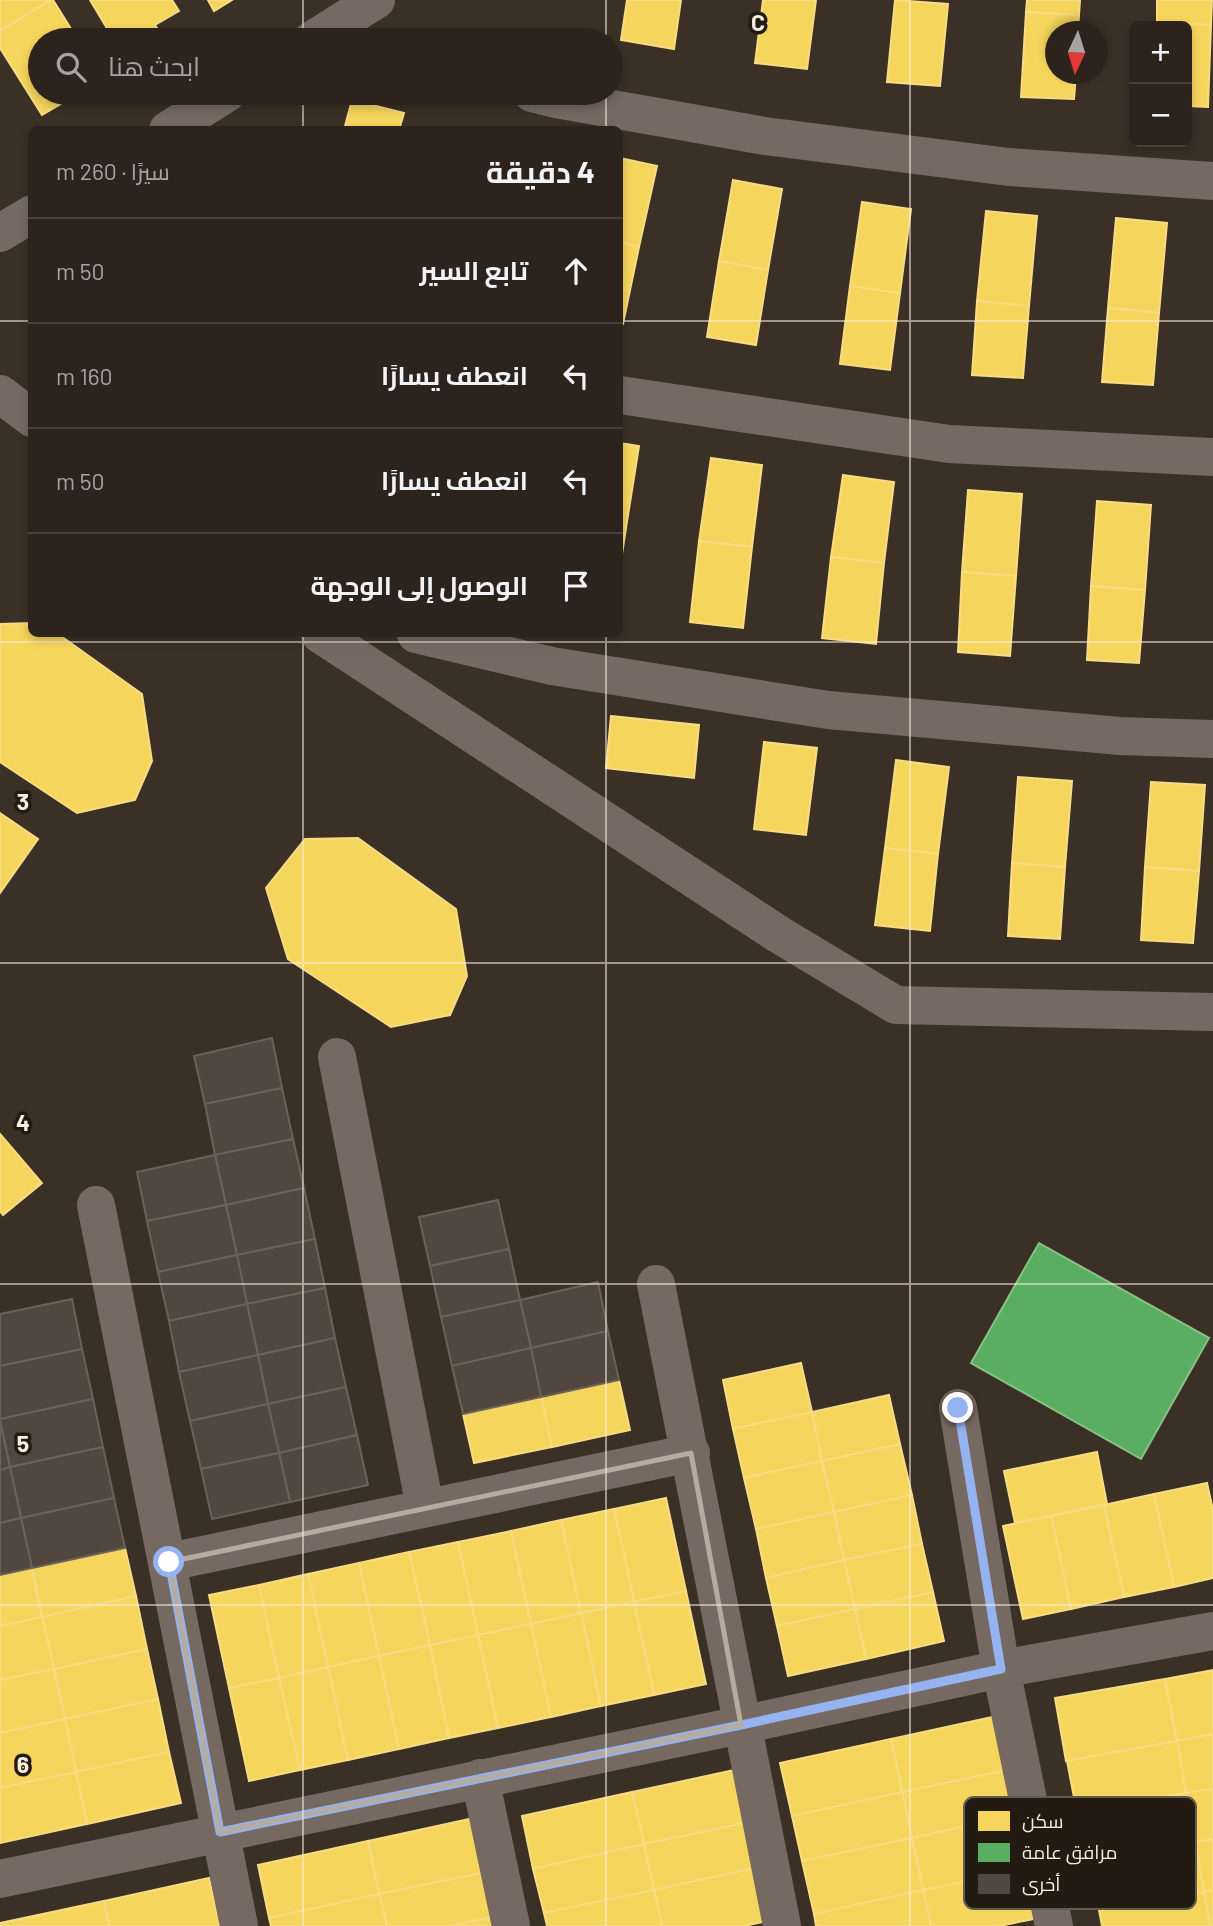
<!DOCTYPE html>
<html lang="ar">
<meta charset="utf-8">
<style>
body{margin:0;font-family:Barlow,Cairo,sans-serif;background:#383029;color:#f1f3f6;direction:rtl}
.controls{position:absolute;right:21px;top:21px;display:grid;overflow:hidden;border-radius:10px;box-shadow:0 4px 10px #0003}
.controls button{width:63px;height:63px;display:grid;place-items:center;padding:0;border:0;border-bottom:2px solid #48413b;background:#2c241c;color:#f1f3f6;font:35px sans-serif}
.compass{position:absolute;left:1045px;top:21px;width:63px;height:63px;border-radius:50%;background:#2c241c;box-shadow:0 4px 10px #0003;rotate:184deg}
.stop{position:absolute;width:21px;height:21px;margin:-16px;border:5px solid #95b2f1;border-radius:50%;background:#fff}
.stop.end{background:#95b2f1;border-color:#fff;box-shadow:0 2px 7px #0008}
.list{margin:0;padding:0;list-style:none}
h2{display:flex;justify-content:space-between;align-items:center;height:91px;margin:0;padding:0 28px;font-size:30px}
h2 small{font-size:23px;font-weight:400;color:#a6a4a3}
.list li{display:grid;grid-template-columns:46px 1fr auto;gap:21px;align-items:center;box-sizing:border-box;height:105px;padding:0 28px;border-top:2px solid #48413b}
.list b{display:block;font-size:26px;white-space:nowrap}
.list em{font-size:23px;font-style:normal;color:#a6a4a3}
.icon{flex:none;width:38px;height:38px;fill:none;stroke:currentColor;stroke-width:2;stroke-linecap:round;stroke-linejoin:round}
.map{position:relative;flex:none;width:1213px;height:1926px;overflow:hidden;direction:ltr}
.search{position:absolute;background:#2c241c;box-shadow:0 4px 10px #0003;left:28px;top:28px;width:595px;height:77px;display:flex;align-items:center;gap:18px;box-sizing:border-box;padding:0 24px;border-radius:38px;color:#a6a4a3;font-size:26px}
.panel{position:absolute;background:#2c241c;box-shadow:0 4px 10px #0003;left:28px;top:126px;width:595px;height:511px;border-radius:10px;direction:rtl}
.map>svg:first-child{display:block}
.homes{fill:#f6d55c;stroke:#f7dc84;stroke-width:2}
.public{fill:#5aae61;stroke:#8ac187;stroke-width:2}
.building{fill:#51473f;stroke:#6b6159;stroke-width:2}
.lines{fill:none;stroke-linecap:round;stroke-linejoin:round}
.minor{stroke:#766961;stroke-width:38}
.route{stroke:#95b2f1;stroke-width:9}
.marked{fill:none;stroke:#b6ab9f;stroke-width:5;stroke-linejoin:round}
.grid{fill:none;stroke:#f9ede0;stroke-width:2;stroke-opacity:0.55}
.key{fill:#231b12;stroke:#635a50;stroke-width:2}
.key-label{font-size:19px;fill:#f9ede0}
.grid-label{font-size:23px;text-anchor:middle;font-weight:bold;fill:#f9ede0;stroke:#231b12;stroke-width:7;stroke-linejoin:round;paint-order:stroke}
</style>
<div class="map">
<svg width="1213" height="1926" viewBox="0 0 1213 1926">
<rect width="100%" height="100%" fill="#3a3025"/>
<g class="homes">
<polygon points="0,0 51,0 0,31"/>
<polygon points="51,0 53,0 78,40 40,40 40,93 78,94 42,115 0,48 0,31"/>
<polygon points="90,0 172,0 179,11 155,25 165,40 114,40"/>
<polygon points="208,0 232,0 214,11"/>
<polygon points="627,0 681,0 674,49 621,40"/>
<polygon points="763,0 816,0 807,69 755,63"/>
<polygon points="895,0 948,4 940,86 887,82"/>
<polygon points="1027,0 1080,0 1079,15 1026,12"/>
<polygon points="1157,0 1212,0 1211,25 1157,23"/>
<polygon points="1026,12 1079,15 1078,32 1056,32 1056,74 1076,74 1074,99 1021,97"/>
<polygon points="1157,23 1211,25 1208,107 1187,106 1187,26 1156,26"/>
<polygon points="352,100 404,113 399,130 344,130"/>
<polygon points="620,158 657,166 639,247 620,242"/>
<polygon points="733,180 782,189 768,270 719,261"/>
<polygon points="862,202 911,209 900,293 850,286"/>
<polygon points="986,211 1037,216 1029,306 977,301"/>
<polygon points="1116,218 1167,223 1159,313 1108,308"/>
<polygon points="620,242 639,247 623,324 620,323"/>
<polygon points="719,261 768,270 756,345 707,337"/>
<polygon points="850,286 900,293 890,370 840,364"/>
<polygon points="977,301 1029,306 1023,378 972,375"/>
<polygon points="1108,308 1159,313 1153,385 1102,382"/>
<polygon points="620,443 639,446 626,528 620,527"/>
<polygon points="711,458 762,465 752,547 699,541"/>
<polygon points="843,475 894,482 884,563 831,557"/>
<polygon points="968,490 1022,494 1016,576 962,572"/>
<polygon points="1097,501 1151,505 1145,590 1091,586"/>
<polygon points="620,527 626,528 620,567"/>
<polygon points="699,541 752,547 743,628 690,622"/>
<polygon points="831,557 884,563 876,644 822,638"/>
<polygon points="962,572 1016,576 1010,656 958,652"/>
<polygon points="1091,586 1145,590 1139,663 1087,660"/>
<polygon points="32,623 32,634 58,634 142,694 152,761 135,800 77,813 0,762 0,624"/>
<polygon points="611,716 699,725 694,778 606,768"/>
<polygon points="764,742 817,748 806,835 754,829"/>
<polygon points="896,760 949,767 938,854 885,848"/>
<polygon points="1018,777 1072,781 1065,867 1012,863"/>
<polygon points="1151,782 1205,785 1199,871 1145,867"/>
<polygon points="0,813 38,839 0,893"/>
<polygon points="358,838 456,909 467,976 450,1015 391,1027 288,959 266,888 305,839"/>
<polygon points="885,848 938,854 930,931 875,925"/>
<polygon points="1012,863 1065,867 1060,939 1008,936"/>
<polygon points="1145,867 1199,871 1193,943 1141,940"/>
<polygon points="0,1134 42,1183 3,1215 0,1211"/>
<polygon points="801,1363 812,1412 733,1429 723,1380"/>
<polygon points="619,1380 630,1430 552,1447 541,1397"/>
<polygon points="889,1395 900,1444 822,1461 812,1412"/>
<polygon points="541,1397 552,1447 474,1463 463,1414"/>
<polygon points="812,1412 822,1461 744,1478 733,1429"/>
<polygon points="900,1444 912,1495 834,1512 822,1461"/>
<polygon points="1097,1452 1107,1504 1015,1523 1004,1471"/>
<polygon points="822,1461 834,1512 756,1529 744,1478"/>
<polygon points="1207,1483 1213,1510 1213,1578 1174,1587 1154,1494"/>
<polygon points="1154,1494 1174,1587 1124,1597 1104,1505"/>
<polygon points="912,1495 922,1544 844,1560 834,1512"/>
<polygon points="666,1498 686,1591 634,1602 614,1509"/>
<polygon points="1104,1505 1124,1597 1071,1609 1051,1516"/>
<polygon points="614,1509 634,1602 581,1613 561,1520"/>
<polygon points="834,1512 844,1560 766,1578 756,1529"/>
<polygon points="1051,1516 1071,1609 1023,1619 1003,1526"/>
<polygon points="561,1520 581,1613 531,1624 511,1531"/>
<polygon points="511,1531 531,1624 478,1635 458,1542"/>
<polygon points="458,1542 478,1635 430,1645 409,1552"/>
<polygon points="922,1544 933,1592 855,1609 844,1560"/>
<polygon points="125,1548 136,1596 42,1617 32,1568"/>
<polygon points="409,1552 430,1645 379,1656 359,1563"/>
<polygon points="844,1560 855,1609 777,1626 766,1578"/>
<polygon points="359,1563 379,1656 328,1667 308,1574"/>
<polygon points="32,1568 42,1617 0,1626 0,1575"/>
<polygon points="308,1574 328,1667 279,1678 259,1585"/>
<polygon points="259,1585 279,1678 229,1688 209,1595"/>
<polygon points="686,1591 706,1684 654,1695 634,1602"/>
<polygon points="933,1592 944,1641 866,1659 855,1609"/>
<polygon points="136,1596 147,1649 54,1669 42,1617"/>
<polygon points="634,1602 654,1695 601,1706 581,1613"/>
<polygon points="855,1609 866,1659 788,1676 777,1626"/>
<polygon points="581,1613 601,1706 551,1717 531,1624"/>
<polygon points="42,1617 54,1669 0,1680 0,1626"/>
<polygon points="531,1624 551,1717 498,1728 478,1635"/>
<polygon points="478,1635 498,1728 449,1738 430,1645"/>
<polygon points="430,1645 449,1738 399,1749 379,1656"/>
<polygon points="147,1649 158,1699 65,1719 54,1669"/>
<polygon points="379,1656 399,1749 348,1760 328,1667"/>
<polygon points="328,1667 348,1760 300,1770 279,1678"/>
<polygon points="54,1669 65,1719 0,1733 0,1680"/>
<polygon points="1213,1670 1213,1734 1177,1741 1165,1679"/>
<polygon points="279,1678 300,1770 249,1781 229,1688"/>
<polygon points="1165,1679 1177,1741 1066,1761 1055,1698"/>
<polygon points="158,1699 169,1752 76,1772 65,1719"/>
<polygon points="997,1716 1008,1770 902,1792 891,1739"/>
<polygon points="65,1719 76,1772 0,1788 0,1733"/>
<polygon points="1213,1734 1213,1789 1186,1793 1177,1741"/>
<polygon points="891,1739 902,1792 792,1816 780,1763"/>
<polygon points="1177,1741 1186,1793 1077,1813 1067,1761"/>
<polygon points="169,1752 181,1803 87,1824 76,1772"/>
<polygon points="739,1769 750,1822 644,1844 632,1792"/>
<polygon points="1008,1770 1018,1815 912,1838 902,1792"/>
<polygon points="76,1772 87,1824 0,1843 0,1788"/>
<polygon points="1213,1789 1213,1839 1195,1842 1186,1793"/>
<polygon points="632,1792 644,1844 533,1869 522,1816"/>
<polygon points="902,1792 912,1838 802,1861 792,1816"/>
<polygon points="1186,1793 1195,1842 1088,1861 1080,1813"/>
<polygon points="1018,1815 1029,1869 923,1890 912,1838"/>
<polygon points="474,1818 486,1872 379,1894 368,1841"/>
<polygon points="750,1822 760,1867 654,1890 644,1844"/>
<polygon points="912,1838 923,1890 814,1914 802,1861"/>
<polygon points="1213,1839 1213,1890 1204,1892 1195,1842"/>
<polygon points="368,1841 379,1894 269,1918 258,1865"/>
<polygon points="1195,1842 1204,1892 1099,1910 1090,1860"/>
<polygon points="644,1844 654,1890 544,1913 533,1869"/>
<polygon points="760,1867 772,1920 744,1926 662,1926 654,1890"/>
<polygon points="1029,1869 1039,1918 999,1926 931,1926 923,1890"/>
<polygon points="486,1872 496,1916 450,1926 387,1926 379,1894"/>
<polygon points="209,1878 220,1926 109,1926 104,1901"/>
<polygon points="654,1890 662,1926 547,1926 544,1913"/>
<polygon points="923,1890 931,1926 816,1926 814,1914"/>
<polygon points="1213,1890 1213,1926 1210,1926 1204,1892"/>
<polygon points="1204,1892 1210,1926 1102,1926 1099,1910"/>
<polygon points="379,1894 387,1926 271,1926 269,1918"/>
<polygon points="104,1901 109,1926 0,1926 0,1923"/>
<polygon points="496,1916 498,1926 450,1926"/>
</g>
<polygon class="public" points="1039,1243 1209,1338 1141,1459 971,1363"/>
<g class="building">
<polygon points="272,1038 282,1088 205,1104 194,1056"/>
<polygon points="282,1088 293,1139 215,1155 205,1104"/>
<polygon points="293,1139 304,1188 226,1205 215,1155"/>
<polygon points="215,1155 226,1205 147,1221 137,1172"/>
<polygon points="304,1188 315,1239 237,1255 226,1205"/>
<polygon points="498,1200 509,1249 430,1266 419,1217"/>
<polygon points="226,1205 237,1255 158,1272 147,1221"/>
<polygon points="315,1239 325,1288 247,1304 237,1255"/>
<polygon points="509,1249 520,1300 441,1317 430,1266"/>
<polygon points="237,1255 247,1304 169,1321 158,1272"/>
<polygon points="598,1282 608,1331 531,1348 520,1300"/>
<polygon points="325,1288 335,1338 258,1355 247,1304"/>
<polygon points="72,1299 82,1349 0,1366 0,1314"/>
<polygon points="520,1300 531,1348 452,1366 441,1317"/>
<polygon points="247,1304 258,1355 179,1372 169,1321"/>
<polygon points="608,1331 619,1380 541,1397 531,1348"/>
<polygon points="335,1338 346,1387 268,1404 258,1355"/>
<polygon points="531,1348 541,1397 463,1414 452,1366"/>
<polygon points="82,1349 93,1399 0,1419 0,1366"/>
<polygon points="258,1355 268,1404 190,1421 179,1372"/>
<polygon points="346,1387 357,1435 279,1453 268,1404"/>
<polygon points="93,1399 103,1447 10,1467 0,1419"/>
<polygon points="268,1404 279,1453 201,1469 190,1421"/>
<polygon points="0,1422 10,1467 0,1470"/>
<polygon points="357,1435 368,1485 290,1502 279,1453"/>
<polygon points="103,1447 114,1498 21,1518 10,1467"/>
<polygon points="279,1453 290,1502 212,1519 201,1469"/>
<polygon points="10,1467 21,1518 0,1523 0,1470"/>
<polygon points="114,1498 125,1548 32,1568 21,1518"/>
<polygon points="21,1518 32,1568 0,1575 0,1523"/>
</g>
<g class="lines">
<g class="minor">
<polyline points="312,40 376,0"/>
<polyline points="532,93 556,99 765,136 1009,167 1213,181"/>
<polyline points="168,130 227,93"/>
<polyline points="0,233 32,214"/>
<polyline points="0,394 32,418"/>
<polyline points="620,395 949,444 1213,457"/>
<polyline points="320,634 778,934 896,1005 1213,1012"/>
<polyline points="416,634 552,666 828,710 1120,736 1213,739"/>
<polyline points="337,1057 425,1507"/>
<polyline points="96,1205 239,1926"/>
<polyline points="656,1284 782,1926"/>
<polyline points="958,1408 1001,1669 1054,1926"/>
<polyline points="169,1562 691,1453"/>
<polyline points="480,1778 511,1926"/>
<polyline points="0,1879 741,1725 1001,1669 1213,1631"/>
</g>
</g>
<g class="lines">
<polyline class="route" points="169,1562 220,1832 741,1725 1001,1669 958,1408"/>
</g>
<path class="marked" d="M691 1453 741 1725 220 1832 169 1562Z"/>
<path class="grid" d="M303 0V40M606 0V40M910 0V1926M303 93V130M606 93V130M0 321H32M620 321H1213M303 634V1926M606 634V1926M0 642H1213M0 963H1213M0 1284H1213M0 1605H1213"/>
<rect x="964" y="1797" width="232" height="112" rx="10" class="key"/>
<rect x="978" y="1811" width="32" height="20" fill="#f6d55c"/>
<rect x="978" y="1843" width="32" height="19" fill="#5aae61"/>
<rect x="978" y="1874" width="32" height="20" fill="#51473f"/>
<g class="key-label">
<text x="1022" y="1828">سكن</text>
<text x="1022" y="1859">مرافق عامة</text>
<text x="1022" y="1891">أخرى</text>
</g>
<g class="grid-label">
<text x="758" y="31">C</text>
<text x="23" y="810">3</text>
<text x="23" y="1131">4</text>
<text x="23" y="1452">5</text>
<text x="23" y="1773">6</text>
</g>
</svg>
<div class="controls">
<button>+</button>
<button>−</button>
</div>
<svg class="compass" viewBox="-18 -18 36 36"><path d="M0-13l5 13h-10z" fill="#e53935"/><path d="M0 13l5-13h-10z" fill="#a6a4a3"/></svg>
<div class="stop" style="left:169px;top:1562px"></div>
<div class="stop end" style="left:958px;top:1408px"></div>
<div class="search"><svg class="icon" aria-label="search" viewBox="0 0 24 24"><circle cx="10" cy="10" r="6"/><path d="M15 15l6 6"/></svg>ابحث هنا</div>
<section class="panel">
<h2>4 دقيقة<small>سيرًا · 260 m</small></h2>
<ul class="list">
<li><svg class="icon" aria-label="ahead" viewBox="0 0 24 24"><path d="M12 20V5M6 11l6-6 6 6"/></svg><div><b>تابع السير</b></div><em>50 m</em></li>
<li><svg class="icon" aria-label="left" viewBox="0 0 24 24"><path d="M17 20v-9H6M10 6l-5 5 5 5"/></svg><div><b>انعطف يسارًا</b></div><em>160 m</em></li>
<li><svg class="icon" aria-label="left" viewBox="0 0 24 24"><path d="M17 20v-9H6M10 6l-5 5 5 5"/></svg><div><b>انعطف يسارًا</b></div><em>50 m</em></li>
<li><svg class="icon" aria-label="arrive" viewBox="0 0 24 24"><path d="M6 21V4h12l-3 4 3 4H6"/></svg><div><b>الوصول إلى الوجهة</b></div></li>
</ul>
</section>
</div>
